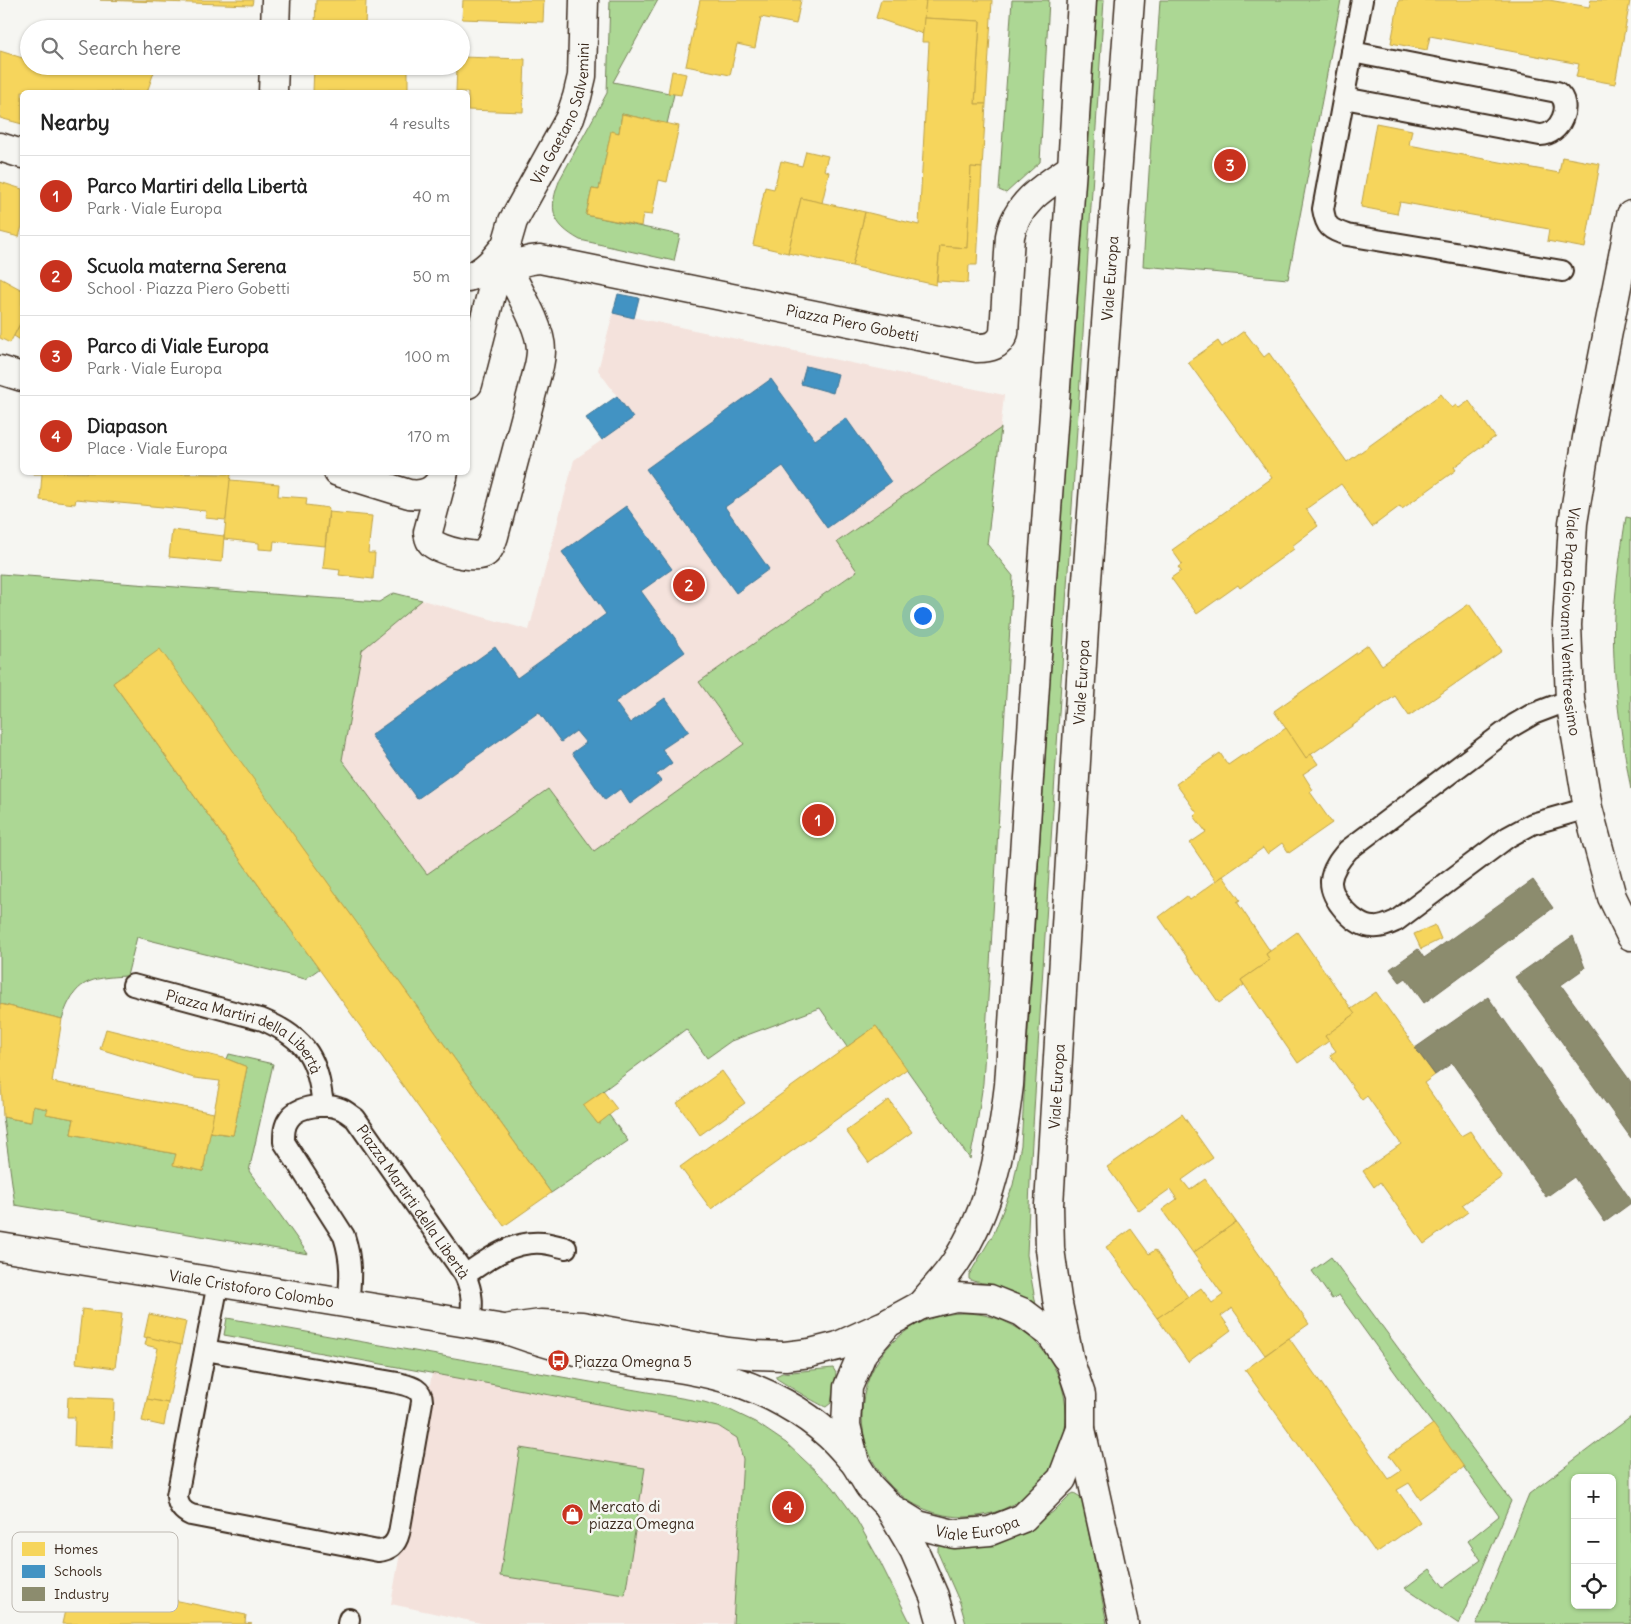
<!DOCTYPE html>
<meta charset="utf-8">
<style>
body{margin:0;font-family:Delius,sans-serif;background:#f6f6f6;color:#222}
.controls{position:absolute;right:15px;bottom:15px;display:grid;overflow:hidden;border-radius:8px;box-shadow:0 1px 4px #0004}
.controls button{width:45px;height:45px;display:grid;place-items:center;padding:0;border:0;border-bottom:1px solid #e0e0e0;background:#fff;color:#222;font:25px sans-serif}
.you{position:absolute;left:922px;top:615px;width:18px;height:18px;margin:-12px;border:4px solid #fff;border-radius:50%;background:#1a73e8;box-shadow:0 0 0 8px #1a73e833}
.badge{display:grid;place-items:center;width:32px;height:32px;border-radius:50%;background:#c8321e;color:#fff;font-size:16px;font-weight:700}
.pin{position:absolute;translate:-50% -50%;border:2px solid #fff;box-shadow:0 1px 5px #0006}
.list{margin:0;padding:0;list-style:none}
h2{display:flex;justify-content:space-between;align-items:center;height:65px;margin:0;padding:0 20px;font-size:21px}
h2 small{font-size:16px;font-weight:400;color:#767676}
.list li{display:grid;grid-template-columns:32px 1fr auto;gap:15px;align-items:center;box-sizing:border-box;height:80px;padding:0 20px;border-top:1px solid #e0e0e0}
.list b{display:block;font-size:19px;white-space:nowrap}
.list p{margin:0;font-size:16px;white-space:nowrap;color:#767676}
.list em{font-size:16px;font-style:normal;color:#767676}
.icon{flex:none;width:28px;height:28px;fill:none;stroke:currentColor;stroke-width:2;stroke-linecap:round;stroke-linejoin:round}
.map{position:relative;flex:none;width:1631px;height:1624px;overflow:hidden}
.search{position:absolute;background:#fff;box-shadow:0 1px 4px #0004;left:20px;top:20px;width:450px;height:55px;display:flex;align-items:center;gap:12px;box-sizing:border-box;padding:0 18px;border-radius:28px;color:#767676;font-size:19px}
.panel{position:absolute;background:#fff;box-shadow:0 1px 4px #0004;left:20px;top:90px;width:450px;height:385px;border-radius:8px}
.map>svg:first-child{display:block}
.built{fill:#f4e2dc}
.green{fill:#acd794;stroke:#748059;fill-rule:evenodd}
.homes{fill:#f6d55c;stroke:#bea249}
.schools{fill:#4393c3;stroke:#417492}
.industry{fill:#8c8c6e;stroke:#746f56}
.lines{fill:none;stroke-linecap:round;stroke-linejoin:round}
.service-casing{stroke:#3b2a1e;stroke-width:24}
.minor-casing{stroke:#3b2a1e;stroke-width:31}
.tertiary-casing{stroke:#3b2a1e;stroke-width:31}
.service{stroke:#f6f6f2;stroke-width:20}
.minor{stroke:#f6f6f2;stroke-width:28}
.tertiary{stroke:#f6f6f2;stroke-width:28}
.labels{text-anchor:middle;dominant-baseline:central;stroke-width:5;stroke-linejoin:round;paint-order:stroke}
.street-label{font-size:15px;fill:#3b2a1e;stroke:#f6f6f2}
.poi-label{font-size:15px;fill:#3b2a1e;stroke:#f6f6f2;text-anchor:start}
.key{fill:#f6f6f2;stroke:#beb9b2;stroke-width:1}
.key-label{font-size:14px;fill:#3b2a1e}
</style>
<div class="map">
<svg width="1631" height="1624" viewBox="0 0 1631 1624">
<rect width="100%" height="100%" fill="#f6f6f2"/>
<filter id="ink" filterUnits="userSpaceOnUse"><feTurbulence type="fractalNoise" baseFrequency=".02" numOctaves="2"/><feDisplacementMap in="SourceGraphic" scale="10" xChannelSelector="R" yChannelSelector="G"/><feConvolveMatrix kernelMatrix="1 2 1 2 8 2 1 2 1" color-interpolation-filters="sRGB"/></filter>
<g filter="url(#ink)">
<g class="built">
<polygon points="613,313 1004,395 996,472 699,682 744,744 594,851 548,789 427,875 342,759 362,650 422,600 529,630 574,460 602,440 586,418 617,396 598,370"/>
<polygon points="432,1373 706,1423 718,1426 737,1438 743,1459 733,1624 485,1624 391,1604"/>
</g>
<g class="green">
<path d="M610 0H658L613 82 674 94 667 124 622 114 619 133 611 132 599 190 592 189 586 215 680 235 674 261 580 240C551 224 548 209 560 179L607 93Z"/>
<polygon points="1012,0 1049,0 1040,162 1006,193 999,190"/>
<path d="M1092 0H1104L1031 1158 1027 1255 1036 1305 1034 1306C1019 1297 1006 1288 989 1284 982 1282 975 1283 969 1279V1275L994 1233 1013 1185 1021 1145Z"/>
<polygon points="1160,0 1341,0 1288,279 1143,266"/>
<path d="M1001 428 987 544 1013 576 983 1083 977 1124 970 1159 876 1026 847 1047 820 1008 731 1041 707 1058 686 1029 584 1105 598 1124 609 1115 628 1141 551 1193 160 650 113 683 319 969 305 979 137 937 127 976C89 978 75 980 62 1019L0 1004V574L379 602 394 593 422 600 362 650 342 760 427 874 548 789 594 851 744 744 699 682 857 571 837 542Z"/>
<path d="M1626 517 1631 518V790C1621 733 1611 673 1614 615 1616 582 1621 549 1626 517Z"/>
<polygon points="229,1054 273,1064 249,1171 308,1254 15,1205 3,1117 30,1122 33,1106 48,1109 47,1114 74,1119 71,1134 176,1154 174,1165 203,1171 210,1132 233,1135 247,1067 227,1059"/>
<polygon points="1331,1257 1511,1501 1459,1624 1405,1588 1430,1569 1444,1587 1481,1560 1468,1541 1499,1516 1339,1295 1332,1299 1312,1271"/>
<circle cx="964" cy="1415" r="102"/>
<polygon points="227,1318 704,1402 728,1409 755,1422 786,1443 833,1487 855,1517 879,1560 911,1624 733,1624 743,1459 737,1438 718,1426 224,1335"/>
<path d="M833 1368 836 1373 831 1403 826 1407C821 1406 778 1380 776 1378V1376L782 1373Z"/>
<path d="M1631 1417V1624H1476L1529 1494ZM1575 1478H1612V1605H1575Z"/>
<polygon points="520,1448 645,1468 625,1595 500,1576"/>
<polygon points="1074,1493 1082,1498 1107,1624 966,1624 960,1603 938,1553 938,1547 942,1544 1026,1529 1053,1512 1070,1495"/>
</g>
<g class="homes">
<polygon points="100,0 253,0 252,5"/>
<polygon points="316,0 366,0 365,27 315,25"/>
<polygon points="463,0 544,0 543,22 462,19"/>
<polygon points="700,0 801,0 796,24 761,17 755,48 737,44 730,75 686,66"/>
<polygon points="881,0 926,0 923,34 876,18"/>
<polygon points="926,0 992,0 986,104 975,104 980,21 924,18"/>
<polygon points="1399,0 1549,0 1589,7 1591,0 1630,1 1615,84 1576,77 1579,64 1430,36 1427,50 1391,43"/>
<polygon points="924,18 980,21 975,104 986,104 982,168 971,167 967,248 940,246 936,285 852,266 865,212 919,225 929,42 922,42"/>
<polygon points="0,51 29,60 29,66 51,66 64,70 66,66 146,66 145,69 154,72 147,92 22,92 22,124 0,118"/>
<polygon points="461,57 525,59 523,112 468,110 468,92 456,92 457,66 461,66"/>
<polygon points="314,66 408,66 408,92 313,92"/>
<polygon points="672,71 686,74 681,95 668,93"/>
<polygon points="622,114 679,126 667,182 659,180 652,215 643,214 641,226 586,215 592,189 599,190 611,131 619,133"/>
<polygon points="1376,123 1412,130 1409,145 1559,173 1562,157 1600,164 1585,248 1547,241 1549,229 1400,202 1397,214 1361,207"/>
<polygon points="806,151 828,156 824,170 829,172 822,203 801,198 788,253 753,245 765,187 774,189 781,161 802,166"/>
<polygon points="971,167 982,168 977,265 969,265 968,283 937,281 940,246 967,248"/>
<polygon points="0,182 22,189 22,226 19,237 0,232"/>
<polygon points="801,198 865,212 852,266 788,253"/>
<polygon points="0,278 22,290 22,320 10,343 0,338"/>
<polygon points="22,320 22,341 14,336"/>
<polygon points="1244,331 1264,357 1269,353 1347,462 1441,394 1452,408 1456,405 1459,408 1469,401 1495,437 1454,467 1456,470 1402,509 1400,506 1372,527 1341,484 1306,509 1318,526 1292,546 1294,549 1240,588 1238,585 1197,614 1171,578 1181,571 1178,567 1182,564 1172,550 1272,478 1188,362 1218,341 1222,347"/>
<polygon points="33,472 231,474 226,520 205,518 206,511 76,499 75,504 40,500 42,474 33,474"/>
<polygon points="230,480 279,484 278,496 307,498 306,505 329,508 325,546 274,541 273,550 259,549 259,543 224,539"/>
<polygon points="329,512 372,516 368,553 375,553 373,579 339,575 340,570 323,568"/>
<polygon points="172,530 224,536 222,562 169,557"/>
<polygon points="1469,604 1502,651 1409,716 1395,696 1306,758 1274,711 1368,645 1382,665"/>
<polygon points="160,649 551,1193 504,1226 113,683"/>
<polygon points="1286,728 1306,758 1311,754 1318,764 1303,774 1313,790 1310,792 1332,823 1289,853 1282,843 1267,854 1263,848 1216,881 1190,843 1206,832 1194,816 1197,813 1176,784 1220,753 1228,765 1244,754 1245,756"/>
<polygon points="1223,876 1240,900 1237,902 1270,951 1266,954 1270,960 1241,980 1244,985 1219,1003 1159,917 1187,896 1190,900"/>
<polygon points="1435,925 1441,939 1421,949 1414,934"/>
<polygon points="1297,932 1355,1014 1325,1036 1329,1041 1298,1063 1241,980 1270,960 1266,954"/>
<polygon points="1376,992 1435,1075 1424,1083 1461,1136 1470,1131 1502,1177 1462,1205 1468,1212 1424,1244 1380,1182 1374,1187 1363,1171 1401,1144 1367,1096 1362,1100 1330,1055 1336,1051 1325,1036 1355,1014 1351,1009"/>
<polygon points="0,1004 62,1019 52,1082 214,1113 203,1171 173,1165 176,1154 71,1134 74,1119 46,1114 48,1109 33,1106 31,1122 3,1117 0,1067"/>
<polygon points="876,1026 907,1069 711,1209 680,1167"/>
<polygon points="106,1029 227,1059 247,1067 233,1135 210,1132 220,1081 194,1078 100,1049"/>
<polygon points="722,1071 745,1103 700,1135 677,1103"/>
<polygon points="603,1091 617,1109 598,1124 583,1105"/>
<polygon points="889,1100 912,1132 869,1163 846,1131"/>
<polygon points="1182,1114 1213,1158 1182,1180 1190,1190 1205,1179 1236,1222 1193,1253 1162,1210 1177,1199 1170,1189 1139,1211 1107,1167"/>
<polygon points="1236,1222 1309,1324 1265,1355 1232,1308 1221,1316 1231,1330 1188,1362 1157,1318 1201,1288 1212,1303 1223,1295 1193,1253"/>
<polygon points="1131,1229 1149,1254 1155,1250 1188,1297 1157,1318 1106,1247"/>
<polygon points="82,1309 122,1314 115,1368 76,1363"/>
<polygon points="149,1314 186,1322 181,1345 144,1337"/>
<polygon points="147,1337 181,1345 168,1403 147,1399 158,1348 145,1345"/>
<polygon points="1289,1338 1389,1479 1401,1471 1389,1455 1433,1424 1464,1467 1420,1499 1409,1483 1397,1490 1420,1522 1376,1553 1245,1370"/>
<polygon points="68,1397 114,1399 112,1448 74,1446 75,1417 67,1417"/>
<polygon points="147,1399 168,1403 164,1426 142,1421"/>
<polygon points="102,1585 246,1615 245,1623 252,1624 62,1624 70,1587 100,1593"/>
</g>
<g class="schools">
<polygon points="618,294 639,298 634,318 613,313"/>
<polygon points="806,366 838,374 833,393 801,384"/>
<polygon points="771,379 815,440 846,418 891,482 827,528 783,466 725,507 769,569 736,593 646,469"/>
<polygon points="617,396 633,418 602,440 586,418"/>
<polygon points="626,506 672,569 641,591 685,652 615,702 630,723 665,698 689,731 662,749 672,763 656,775 661,781 630,804 620,789 605,800 572,753 586,743 576,731 561,742 539,712 417,799 371,735 495,647 517,678 606,614 562,552"/>
</g>
<g class="industry">
<polygon points="1533,880 1553,908 1424,1003 1406,978 1400,982 1390,969 1418,949 1424,958"/>
<polygon points="1573,936 1585,968 1561,985 1631,1082 1631,1138 1515,977"/>
<polygon points="1488,997 1631,1200 1631,1203 1605,1222 1574,1177 1546,1197 1452,1063 1435,1075 1415,1048"/>
</g>
<g class="lines">
<defs>
<g id="service">
<path d="M1352 52 1323 209C1326 228 1330 229 1347 235L1562 271"/>
<path d="M1344 98 1540 135C1560 136 1574 104 1557 92L1352 52 1362 0"/>
<path d="M1570 700 1533 714 1514 725 1348 850C1340 859 1332 869 1331 881 1330 899 1355 927 1373 927 1381 928 1389 924 1396 921L1508 837 1532 824 1588 808"/>
<path id="s1" d="M133 985 263 1020C308 1039 318 1060 323 1106"/>
<path d="M465 1275C488 1259 513 1240 543 1243 551 1244 558 1246 566 1248"/>
<path id="s2" d="M348 1304C351 1279 352 1261 344 1236L284 1142C284 1133 284 1126 289 1119 298 1105 327 1103 341 1109 346 1111 350 1115 355 1118L465 1275C473 1294 473 1304 470 1324"/>
<path d="M205 1350 398 1383C409 1386 423 1388 422 1402L399 1533C396 1545 389 1550 378 1551L191 1515C182 1511 178 1506 177 1496L218 1283"/>
<polyline points="348,1624 349,1619"/>
</g>
<g id="minor">
<polyline points="275,29 276,0"/>
<polyline points="273,92 274,66"/>
<polyline points="0,147 22,154"/>
<path id="s3" d="M1631 215 1587 438 1573 523 1567 625 1570 700 1588 808 1612 897 1631 936"/>
<path d="M468 277C484 273 496 258 506 245"/>
<polyline points="0,370 22,377"/>
<path id="s4" d="M468 384 492 291C503 269 515 261 540 259L977 348C990 348 999 346 1004 333L1010 236C1017 202 1045 186 1072 168"/>
<path d="M338 472 409 494C426 496 434 491 443 477"/>
<path id="s5" d="M444 472 428 532C429 537 429 540 432 543 439 550 477 560 485 553 490 549 492 542 494 536L539 366C540 361 541 355 541 350 541 327 518 290 508 269L505 260 506 245 513 221 570 118 577 97 582 76 584 0"/>
</g>
<g id="tertiary">
<path id="s6" d="M0 1247 504 1329C534 1340 564 1349 595 1355 641 1365 689 1366 734 1381 767 1392 803 1411 829 1435 838 1443 846 1453 855 1463"/>
<path d="M921 1305C932 1291 945 1278 955 1263 992 1207 1001 1150 1009 1085L1042 578 1072 168 1082 0"/>
<polyline points="511,1328 541,1324 582,1326 728,1352 755,1355 785,1356 810,1353 838,1346 882,1326"/>
<path id="s7" d="M889 1507 918 1525 954 1534 990 1531 1023 1518 1062 1479 1081 1429"/>
<polyline points="942,1624 934,1596 914,1550 888,1506 869,1486 855,1463 846,1425 848,1387 863,1352 888,1323 921,1305 955,1297 990,1299 1022,1312 1050,1333 1066,1357"/>
<path id="s8" d="M1124 1624 1081 1429V1395L1070 1362 1057 1299 1050 1249 1049 1205 1087 580 1130 0"/>
</g>
</defs>
<use href="#service" class="service-casing"/>
<use href="#minor" class="minor-casing"/>
<use href="#tertiary" class="tertiary-casing"/>
<use href="#service" class="service"/>
<use href="#minor" class="minor"/>
<use href="#tertiary" class="tertiary"/>
</g>
</g>
<defs>
<symbol id="bus-disc" viewBox="-11 -11 22 22"><circle r="9.5" fill="#c8321e" stroke="#f6f6f2"/><path d="M-5-6H5V4H4V6H2V4H-2V6H-4V4H-5ZM-3.5-4V0h7V-4ZM-3.5 1.2v1.5H-2V1.2ZM2 1.2v1.5H3.5V1.2Z" fill="#fff"/></symbol>
<symbol id="shop-disc" viewBox="-11 -11 22 22"><circle r="9.5" fill="#c8321e" stroke="#f6f6f2"/><path d="M-5-2.5h2.3a2.7 3.5 0 0 1 5.4 0H5L5.5 6h-11ZM-1.5-2.5h3a1.5 2.3 0 0 0-3 0Z" fill="#fff"/></symbol>
</defs>
<g fill-rule="evenodd">
<use href="#bus-disc" x="546" y="1348" width="25" height="25"/>
<use href="#shop-disc" x="560" y="1502" width="25" height="25"/>
</g>
<g class="labels">
<g class="street-label">
<text stroke="none"><textPath href="#s5" startOffset="598">Via Gaetano Salvemini</textPath></text>
<text stroke="none"><textPath href="#s8" startOffset="1356">Viale Europa</textPath></text>
<text stroke="none"><textPath href="#s4" startOffset="476">Piazza Piero Gobetti</textPath></text>
<text stroke="none"><textPath href="#s3" startOffset="412">Viale Papa Giovanni Ventitreesimo</textPath></text>
<text stroke="none"><textPath href="#s8" startOffset="951">Viale Europa</textPath></text>
<text stroke="none"><textPath href="#s1" startOffset="124">Piazza Martiri della Libertà</textPath></text>
<text stroke="none"><textPath href="#s8" startOffset="546">Viale Europa</textPath></text>
<text stroke="none"><textPath href="#s2" startOffset="379">Piazza Martirti della Libertà</textPath></text>
<text stroke="none"><textPath href="#s6" startOffset="255">Viale Cristoforo Colombo</textPath></text>
<text stroke="none"><textPath href="#s7" startOffset="95">Viale Europa</textPath></text>
</g>
<g class="poi-label">
<text x="574" y="1361">Piazza Omegna 5</text>
<text x="589" y="1506">Mercato di<tspan x="589" dy="17">piazza Omegna</tspan></text>
</g>
</g>
<rect x="12" y="1532" width="166" height="80" rx="8" class="key"/>
<rect x="22" y="1542" width="23" height="14" fill="#f6d55c"/>
<rect x="22" y="1565" width="23" height="13" fill="#4393c3"/>
<rect x="22" y="1587" width="23" height="14" fill="#8c8c6e"/>
<g class="key-label">
<text x="54" y="1554">Homes</text>
<text x="54" y="1576">Schools</text>
<text x="54" y="1599">Industry</text>
</g>
</svg>
<div class="controls">
<button>+</button>
<button>−</button>
<button><svg class="icon" aria-label="locate" viewBox="0 0 24 24"><circle cx="12" cy="12" r="6"/><path d="M12 2v4M12 18v4M2 12h4M18 12h4"/></svg></button>
</div>
<div class="you"></div>
<div class="pin badge" style="left:818px;top:820px">1</div>
<div class="pin badge" style="left:689px;top:585px">2</div>
<div class="pin badge" style="left:1230px;top:165px">3</div>
<div class="pin badge" style="left:788px;top:1507px">4</div>
<div class="search"><svg class="icon" aria-label="search" viewBox="0 0 24 24"><circle cx="10" cy="10" r="6"/><path d="M15 15l6 6"/></svg>Search here</div>
<section class="panel">
<h2>Nearby<small>4 results</small></h2>
<ul class="list">
<li><span class="badge">1</span><div><b>Parco Martiri della Libertà</b><p>Park · Viale Europa</p></div><em>40 m</em></li>
<li><span class="badge">2</span><div><b>Scuola materna Serena</b><p>School · Piazza Piero Gobetti</p></div><em>50 m</em></li>
<li><span class="badge">3</span><div><b>Parco di Viale Europa</b><p>Park · Viale Europa</p></div><em>100 m</em></li>
<li><span class="badge">4</span><div><b>Diapason</b><p>Place · Viale Europa</p></div><em>170 m</em></li>
</ul>
</section>
</div>
